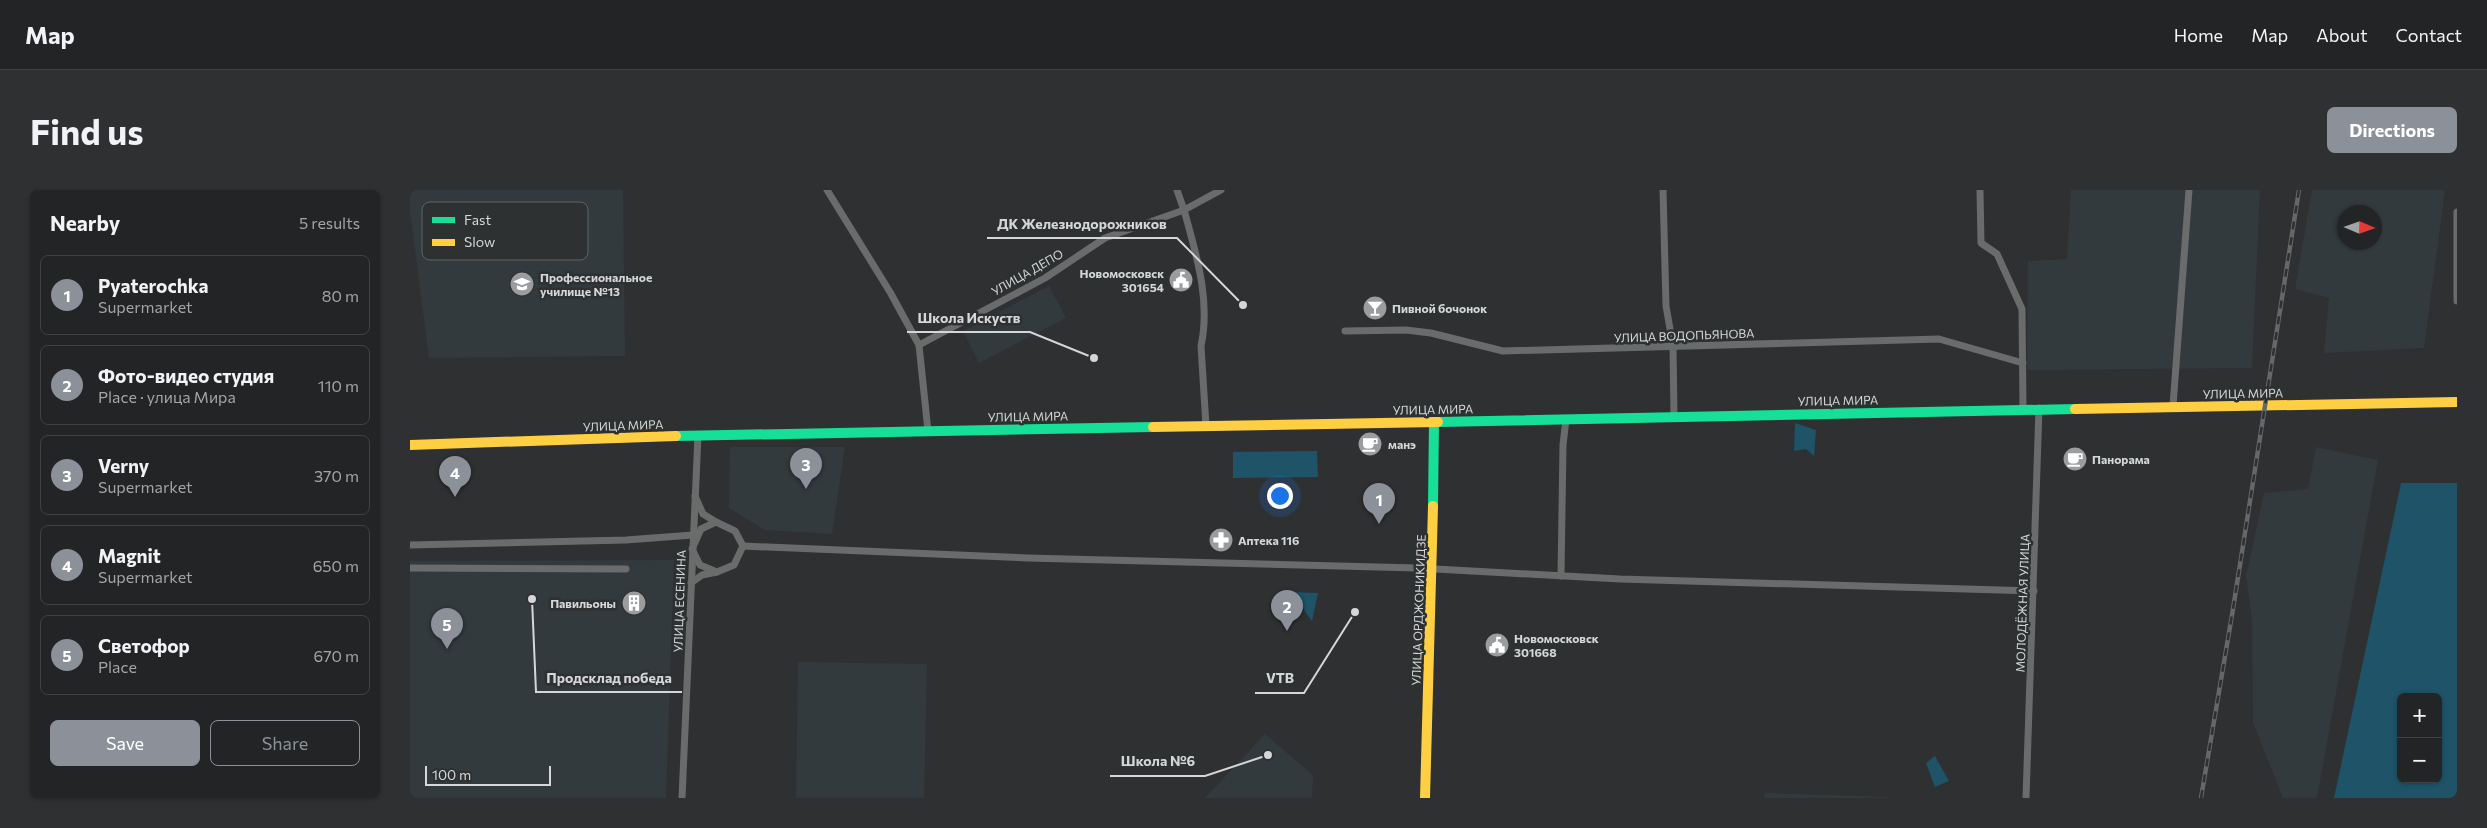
<!DOCTYPE html>
<meta charset="utf-8">
<style>
body{margin:0;font-family:Commissioner,sans-serif;background:#2f3032;color:#f1f3f6}
.controls{position:absolute;right:15px;bottom:15px;display:grid;overflow:hidden;border-radius:8px;box-shadow:0 1px 4px #0004}
.controls button{width:45px;height:45px;display:grid;place-items:center;padding:0;border:0;border-bottom:1px solid #404142;background:#232425;color:#f1f3f6;font:25px sans-serif}
.compass{position:absolute;left:1927px;top:15px;width:45px;height:45px;border-radius:50%;background:#232425;box-shadow:0 1px 4px #0004;rotate:92deg}
.scale{position:absolute;left:15px;bottom:12px;width:126px;box-sizing:border-box;padding-left:5px;border:2px solid #d4d6d7;border-top:0;font-size:14px;line-height:18px;white-space:nowrap;color:#d4d6d7;-webkit-text-stroke:4px #2e3132;paint-order:stroke}
.you{position:absolute;left:869px;top:305px;width:18px;height:18px;margin:-12px;border:4px solid #fff;border-radius:50%;background:#1a73e8;box-shadow:0 0 0 8px #1a73e833}
.badge{display:grid;place-items:center;width:32px;height:32px;border-radius:50%;background:#8c9099;color:#fff;font-size:16px;font-weight:700}
.pin{position:absolute;translate:-50% -41px;filter:drop-shadow(0 1px 2px #0008)}
.pin::after{content:'';position:absolute;top:26px;width:18px;height:15px;background:inherit;clip-path:polygon(0 0,100% 0,50% 100%)}
.list{margin:0;padding:0;list-style:none}
h2{display:flex;justify-content:space-between;align-items:center;height:65px;margin:0;padding:0 20px;font-size:21px}
h2 small{font-size:16px;font-weight:400;color:#a3a4a7}
.list li{display:grid;grid-template-columns:32px 1fr auto;gap:15px;align-items:center;box-sizing:border-box;height:80px;margin:0 10px 10px;padding:0 10px;border:1px solid #404142;border-radius:8px}
.list b{display:block;font-size:19px;white-space:nowrap}
.list p{margin:0;font-size:16px;white-space:nowrap;color:#a3a4a7}
.list em{font-size:16px;font-style:normal;color:#a3a4a7}
.actions{display:flex;gap:10px;padding:15px 20px}
.actions a{flex:1;padding:11px 0;border:1px solid #8c9099;border-radius:8px;text-align:center;font-size:18px;color:#8c9099}
.actions .main{background:#8c9099;color:#fff}
.map{position:relative;flex:none;width:2047px;height:608px;overflow:hidden;border-radius:8px}
header{display:flex;align-items:center;gap:30px;box-sizing:border-box;height:70px;padding:0 25px;background:#232425;border-bottom:1px solid #404142}
header strong{font-size:24px}
nav{display:flex;gap:28px;margin-inline-start:auto;font-size:18px}
.intro{display:flex;align-items:center;justify-content:space-between;box-sizing:border-box;height:120px;padding:0 30px}
h1{margin:0;font-size:35px}
.button{padding:12px 22px;border-radius:8px;background:#8c9099;color:#fff;font-size:18px;font-weight:700}
main{display:flex;gap:30px;padding:0 30px}
aside{flex:1;background:#232425;border-radius:8px;box-shadow:0 1px 4px #0004}
.map>svg:first-child{display:block}
.built{fill:#323a3e;fill-rule:evenodd}
.green{fill:#1e5368;fill-rule:evenodd}
.lines{fill:none;stroke-linecap:round;stroke-linejoin:round}
.street{stroke:#6a6b6b;stroke-width:7}
.fast{stroke:#16e098;stroke-width:10}
.slow{stroke:#ffcf43;stroke-width:10}
.rail-casing{stroke:#676768;stroke-width:4.5}
.rail{stroke:#2e3132;stroke-width:2.5;stroke-dasharray:8;stroke-linecap:butt}
.labels{text-anchor:middle;dominant-baseline:central;stroke-width:5;stroke-linejoin:round;paint-order:stroke}
.street-label{font-size:12px;fill:#d4d6d7;stroke:#2e3132}
.poi-label{font-size:12px;font-weight:bold;fill:#d4d6d7;stroke:#2e3132;text-anchor:start}
.key{fill:#2e3132;stroke:#606364;stroke-width:1}
.key-label{font-size:14px;fill:#d4d6d7}
.leader{fill:none;stroke:#d4d6d7;stroke-width:2}
.callout-dot{fill:#d4d6d7;stroke:#2e3132;stroke-width:2}
.callout-label{font-size:14px;text-anchor:middle;font-weight:bold;fill:#d4d6d7;stroke:#2e3132;stroke-width:5;stroke-linejoin:round;paint-order:stroke}
</style>
<header>
<strong>Map</strong>
<nav><a>Home</a><a>Map</a><a>About</a><a>Contact</a></nav>
</header>
<div class="intro"><h1>Find us</h1><a class="button">Directions</a></div>
<main>
<aside>
<h2>Nearby<small>5 results</small></h2>
<ul class="list">
<li><span class="badge">1</span><div><b>Pyaterochka</b><p>Supermarket</p></div><em>80 m</em></li>
<li><span class="badge">2</span><div><b>Фото-видео студия</b><p>Place · улица Мира</p></div><em>110 m</em></li>
<li><span class="badge">3</span><div><b>Verny</b><p>Supermarket</p></div><em>370 m</em></li>
<li><span class="badge">4</span><div><b>Magnit</b><p>Supermarket</p></div><em>650 m</em></li>
<li><span class="badge">5</span><div><b>Светофор</b><p>Place</p></div><em>670 m</em></li>
</ul>
<div class="actions"><a class="main">Save</a><a>Share</a></div>
</aside>
<div class="map">
<svg width="2047" height="608" viewBox="0 0 2047 608">
<rect width="100%" height="100%" fill="#2f3031"/>
<g class="built">
<polygon points="0,0 213,0 215,166 19,168 0,21"/>
<polygon points="1661,0 1850,0 1842,178 1617,180 1618,71 1657,69"/>
<path d="M1902 0H2035L2014 158 1914 163 1919 108 1885 99ZM1934 22H1964V52H1934Z"/>
<polygon points="639,96 656,128 569,173 553,141"/>
<polygon points="320,257 435,257 422,344 355,340 319,318"/>
<polygon points="1906,257 1968,270 1907,608 1873,608 1843,533 1842,429 1836,386 1854,303 1898,299"/>
<polygon points="264,370 256,608 0,608 0,371"/>
<polygon points="388,472 517,474 514,608 386,608"/>
<polygon points="855,544 903,585 902,608 795,608"/>
<polygon points="1355,603 1480,607 1480,608 1354,608"/>
</g>
<g class="green">
<polygon points="1385,233 1406,240 1404,266 1396,259 1384,261"/>
<polygon points="907,261 908,287 823,288 823,262"/>
<path d="M1991 293H2047V608H1924ZM1991 507H2028V589H1991Z"/>
<polygon points="881,402 908,403 902,431"/>
<polygon points="1525,566 1539,591 1525,597 1516,573"/>
</g>
<g class="lines">
<g class="street">
<polyline points="417,0 480,102 509,155 635,88 695,48 774,20 767,0"/>
<polyline points="1253,0 1256,116 1263,156 1264,226"/>
<polyline points="1570,0 1571,53 1587,64 1612,119 1613,219"/>
<polyline points="2047,22 2047,111"/>
<polyline points="935,141 996,140 1021,143 1093,161 1529,149 1613,173"/>
<polyline points="509,155 518,241"/>
<polyline points="1763,216 1779,0"/>
<path d="M796 236 791 156C801 110 786 64 774 20L811 0"/>
<polyline points="285,306 293,324 306,332"/>
<polygon points="306,332 325,341 333,356 324,375 307,382 290,375 282,359 291,339"/>
<polyline points="0,355 216,350 283,345"/>
<polyline points="333,356 618,368 1007,378 1210,389 1624,401"/>
<polyline points="0,378 216,379"/>
<polyline points="1151,386 1153,255 1156,229"/>
<polyline points="281,393 292,385 307,382"/>
<polyline points="272,608 288,245"/>
<polyline points="1616,608 1629,218"/>
</g>
<g class="fast">
<polyline points="1028,232 1665,219"/>
<polyline points="266,246 743,237"/>
<polyline points="1023,316 1024,232"/>
</g>
<g class="slow">
<polyline points="1665,219 2047,212"/>
<polyline points="743,237 1028,232"/>
<polyline points="0,255 266,246"/>
<polyline points="1015,608 1023,316"/>
</g>
<defs>
<polyline id="rail" points="1791,608 1823,419 1889,0"/>
</defs>
<use href="#rail" class="rail-casing"/>
<use href="#rail" class="rail"/>
</g>
<defs>
<symbol id="civic-disc" viewBox="-11 -11 22 22"><circle r="9.5" fill="#9a9c9d" stroke="#2e3132"/><path d="M-.6-6.5H3V-4.5H.6V-3L4-1V1h2V6H-6V1h2V-1L-.6-3ZM-1.2 2.5V6h2.4V2.5Z" fill="#fff"/></symbol>
<symbol id="university-disc" viewBox="-11 -11 22 22"><circle r="9.5" fill="#9a9c9d" stroke="#2e3132"/><path d="M0-5L7-2L0 1L-7-2ZM-4 1L0 2.5L4 1V4Q0 6-4 4Z" fill="#fff"/></symbol>
<symbol id="bar-disc" viewBox="-11 -11 22 22"><circle r="9.5" fill="#9a9c9d" stroke="#2e3132"/><path d="M-6-5H6L.8 .8V4.5H3.5V6h-7V4.5H-.8V.8Z" fill="#fff"/></symbol>
<symbol id="cafe-disc" viewBox="-11 -11 22 22"><circle r="9.5" fill="#9a9c9d" stroke="#2e3132"/><path d="M-5.5-4.5H6V0H3Q3 3.5 0 3.5H-2.5Q-5.5 3.5-5.5 0ZM3-3.2v2h1.7v-2ZM-6 4.5H4V6H-6Z" fill="#fff"/></symbol>
<symbol id="pharmacy-disc" viewBox="-11 -11 22 22"><circle r="9.5" fill="#9a9c9d" stroke="#2e3132"/><path d="M-2-6h4v4h4v4h-4v4h-4v-4h-4v-4h4Z" fill="#fff"/></symbol>
<symbol id="building-disc" viewBox="-11 -11 22 22"><circle r="9.5" fill="#9a9c9d" stroke="#2e3132"/><path d="M-4-6H4V6H1V3H-1V6H-4ZM-2.5-4.3h1.7v1.8h-1.7ZM.8-4.3h1.7v1.8H.8ZM-2.5-1h1.7V.8h-1.7ZM.8-1h1.7V.8H.8Z" fill="#fff"/></symbol>
</defs>
<g fill-rule="evenodd">
<use href="#civic-disc" x="757" y="76" width="28" height="28"/>
<use href="#university-disc" x="98" y="80" width="28" height="28"/>
<use href="#bar-disc" x="951" y="104" width="28" height="28"/>
<use href="#cafe-disc" x="946" y="240" width="28" height="28"/>
<use href="#cafe-disc" x="1651" y="255" width="28" height="28"/>
<use href="#pharmacy-disc" x="797" y="336" width="28" height="28"/>
<use href="#building-disc" x="210" y="399" width="28" height="28"/>
<use href="#civic-disc" x="1073" y="441" width="28" height="28"/>
</g>
<g class="labels">
<g class="street-label">
<text transform="translate(617 82) rotate(-30)">УЛИЦА ДЕПО</text>
<text transform="translate(1274 145) rotate(-2)">УЛИЦА ВОДОПЬЯНОВА</text>
<text transform="translate(1833 203) rotate(-1)">УЛИЦА МИРА</text>
<text transform="translate(1428 210) rotate(-1)">УЛИЦА МИРА</text>
<text transform="translate(1023 219) rotate(-1)">УЛИЦА МИРА</text>
<text transform="translate(618 226) rotate(-1)">УЛИЦА МИРА</text>
<text transform="translate(213 235) rotate(-2)">УЛИЦА МИРА</text>
<text transform="translate(269 411) rotate(-88)">УЛИЦА ЕСЕНИНА</text>
<text transform="translate(1612 413) rotate(-88)">МОЛОДЁЖНАЯ УЛИЦА</text>
<text transform="translate(1008 420) rotate(-88)">УЛИЦА ОРДЖОНИКИДЗЕ</text>
</g>
<g class="poi-label">
<text x="754" y="83" text-anchor="end">Новомосковск<tspan x="754" dy="14">301654</tspan></text>
<text x="130" y="87">Профессиональное<tspan x="130" dy="14">училище №13</tspan></text>
<text x="982" y="118">Пивной бочонок</text>
<text x="978" y="254">манэ</text>
<text x="1682" y="269">Панорама</text>
<text x="828" y="350">Аптека 116</text>
<text x="206" y="413" text-anchor="end">Павильоны</text>
<text x="1104" y="448">Новомосковск<tspan x="1104" dy="14">301668</tspan></text>
</g>
</g>
<rect x="12" y="12" width="166" height="58" rx="8" class="key"/>
<rect x="22" y="27" width="23" height="6" fill="#16e098"/>
<rect x="22" y="49" width="23" height="7" fill="#ffcf43"/>
<g class="key-label">
<text x="54" y="35">Fast</text>
<text x="54" y="57">Slow</text>
</g>
<path class="leader" d="M833 115L767 48H577M684 168L620 142H497M122 409L126 502H272M945 422L894 503H845M858 565L795 586H700"/>
<g class="callout-dot">
<circle cx="833" cy="115" r="5"/>
<circle cx="684" cy="168" r="5"/>
<circle cx="122" cy="409" r="5"/>
<circle cx="945" cy="422" r="5"/>
<circle cx="858" cy="565" r="5"/>
</g>
<g class="callout-label">
<text x="672" y="39">ДК Железнодорожников</text>
<text x="559" y="133">Школа Искуств</text>
<text x="199" y="493">Продсклад победа</text>
<text x="870" y="493">VTB</text>
<text x="748" y="576">Школа №6</text>
</g>
</svg>
<div class="controls">
<button>+</button>
<button>−</button>
</div>
<svg class="compass" viewBox="-18 -18 36 36"><path d="M0-13l5 13h-10z" fill="#e53935"/><path d="M0 13l5-13h-10z" fill="#a3a4a7"/></svg>
<div class="scale">100 m</div>
<div class="you"></div>
<div class="pin badge" style="left:969px;top:334px">1</div>
<div class="pin badge" style="left:877px;top:441px">2</div>
<div class="pin badge" style="left:396px;top:299px">3</div>
<div class="pin badge" style="left:45px;top:307px">4</div>
<div class="pin badge" style="left:37px;top:459px">5</div>
</div>
</main>
